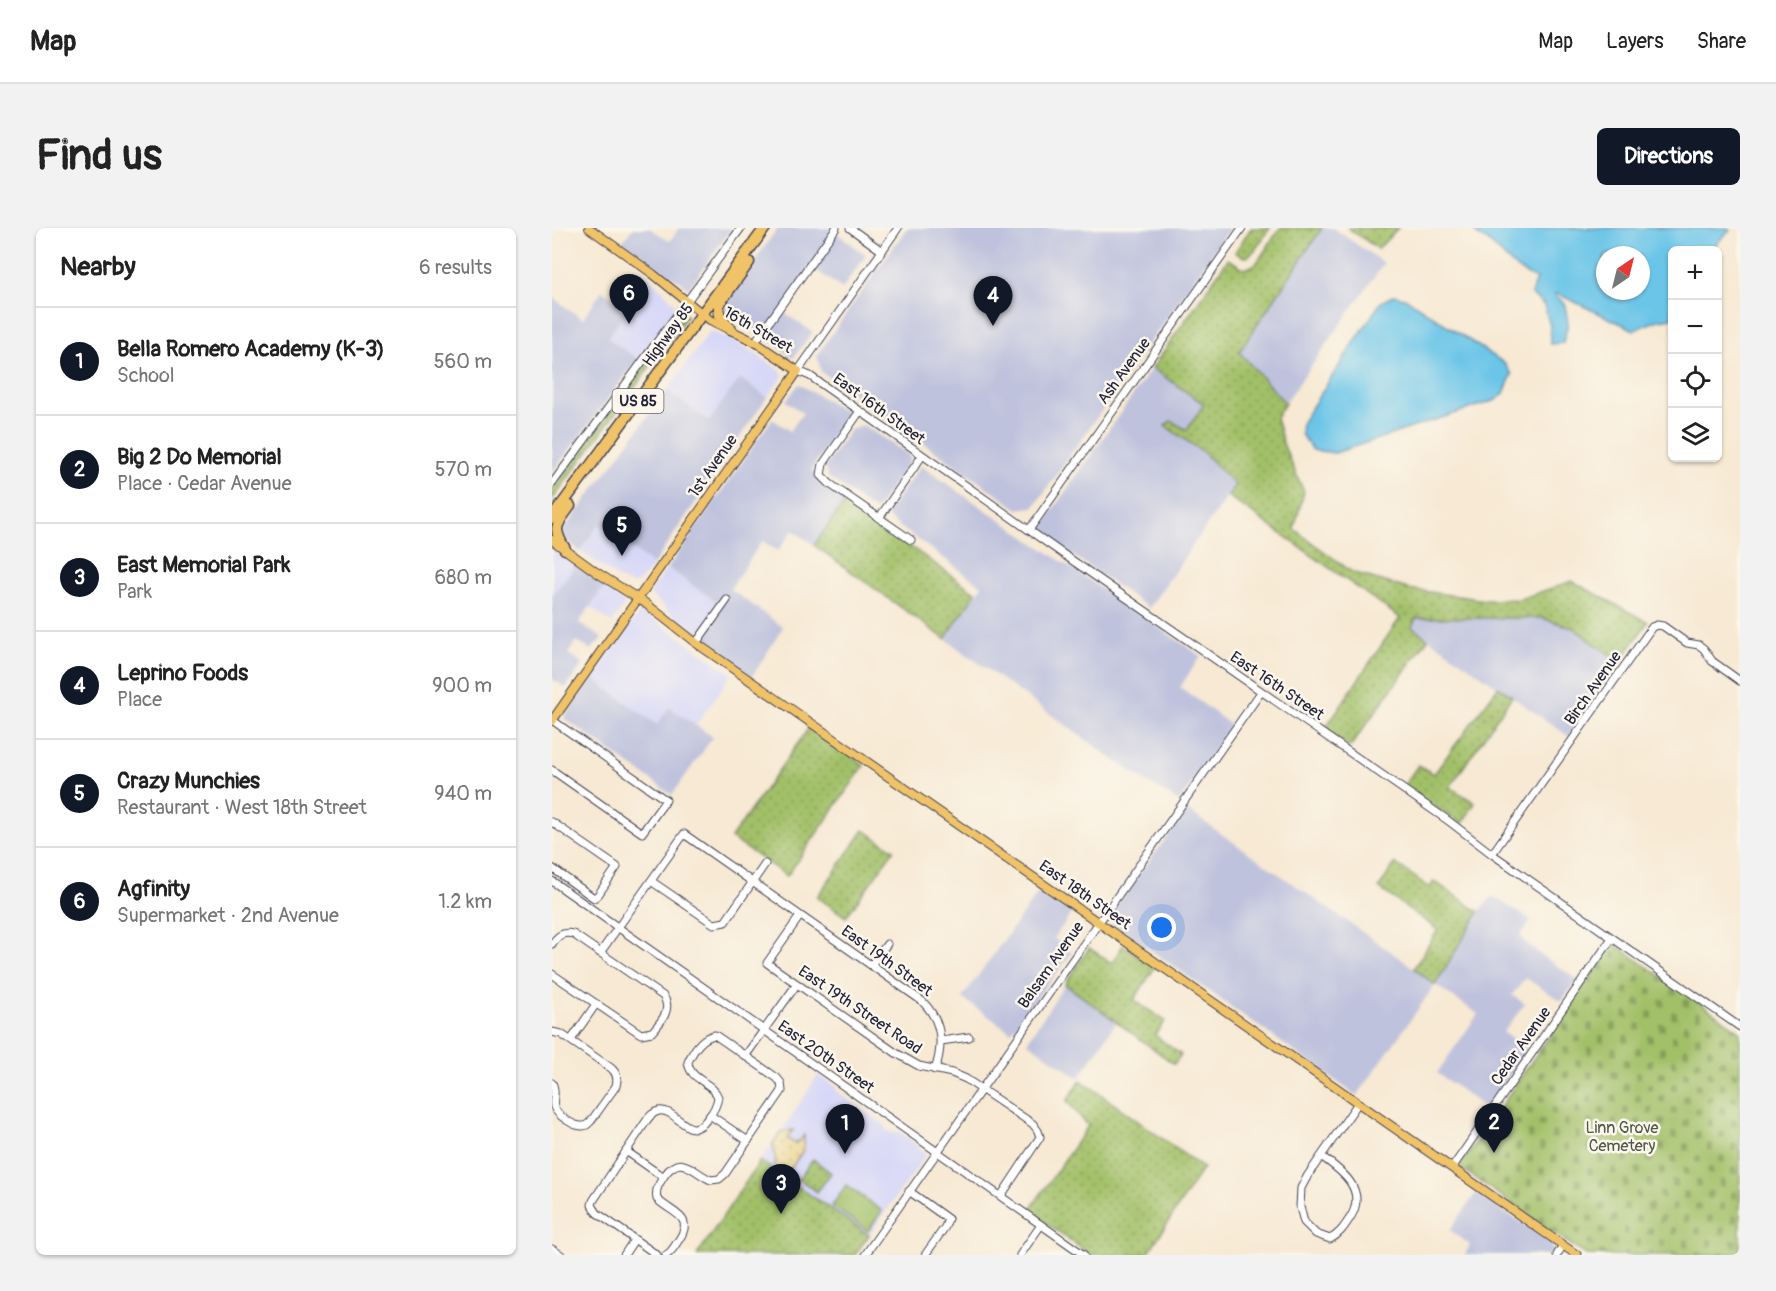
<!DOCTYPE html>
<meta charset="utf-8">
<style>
body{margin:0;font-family:Pangolin,sans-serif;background:#f2f2f2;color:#222}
.controls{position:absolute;right:18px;top:18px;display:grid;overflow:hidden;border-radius:9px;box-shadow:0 2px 4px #0004}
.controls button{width:54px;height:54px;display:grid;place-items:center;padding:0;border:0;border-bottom:2px solid #e0e0e0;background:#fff;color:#222;font:30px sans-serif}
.compass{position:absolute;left:1044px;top:18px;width:54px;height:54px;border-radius:50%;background:#fff;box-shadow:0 2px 4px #0004;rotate:35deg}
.you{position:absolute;left:610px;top:700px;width:21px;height:21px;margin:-15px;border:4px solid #fff;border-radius:50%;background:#1a73e8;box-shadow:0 0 0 9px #1a73e833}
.badge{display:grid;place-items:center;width:39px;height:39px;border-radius:50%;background:#111827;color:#fff;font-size:20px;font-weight:700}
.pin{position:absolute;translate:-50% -50px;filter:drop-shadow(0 2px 3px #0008)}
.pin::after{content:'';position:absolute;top:32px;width:21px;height:18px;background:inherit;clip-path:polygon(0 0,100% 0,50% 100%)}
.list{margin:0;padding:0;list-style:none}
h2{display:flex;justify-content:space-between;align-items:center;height:78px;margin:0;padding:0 24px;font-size:26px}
h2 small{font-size:20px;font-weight:400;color:#767676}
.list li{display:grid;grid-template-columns:39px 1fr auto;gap:18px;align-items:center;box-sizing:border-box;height:108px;padding:0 24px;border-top:2px solid #e0e0e0}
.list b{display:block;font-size:22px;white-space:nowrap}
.list p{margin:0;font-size:20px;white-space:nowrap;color:#767676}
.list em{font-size:20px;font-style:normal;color:#767676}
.icon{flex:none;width:33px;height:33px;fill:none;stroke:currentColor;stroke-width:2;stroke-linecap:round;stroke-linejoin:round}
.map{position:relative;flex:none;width:1188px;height:1027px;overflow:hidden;border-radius:9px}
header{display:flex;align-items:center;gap:36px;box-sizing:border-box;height:84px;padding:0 30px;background:#fff;border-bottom:2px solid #e0e0e0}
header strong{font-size:28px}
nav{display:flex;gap:33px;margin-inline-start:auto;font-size:21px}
.intro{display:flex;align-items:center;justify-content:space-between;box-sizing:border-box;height:144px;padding:0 36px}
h1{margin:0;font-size:42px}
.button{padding:15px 27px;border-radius:9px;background:#111827;color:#fff;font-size:21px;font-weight:700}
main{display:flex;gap:36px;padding:0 36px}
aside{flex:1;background:#fff;border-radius:9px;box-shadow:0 2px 4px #0004}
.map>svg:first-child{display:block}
.built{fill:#d7d7f8}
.industrial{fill:#bfc2dd}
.grass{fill:url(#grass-dots);stroke:#627152;stroke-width:1.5}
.sand{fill:url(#sand-dots);stroke:#887e6c;stroke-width:1.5}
.cemetery{fill:url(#cemetery-stones);stroke:#627152;stroke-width:1.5}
.garden{fill:#a2c068;stroke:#627152;stroke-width:1.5}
.water{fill:#6ac5e8;stroke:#467492;stroke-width:1.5;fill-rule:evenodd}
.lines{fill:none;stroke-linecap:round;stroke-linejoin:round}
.minor-casing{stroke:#424052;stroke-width:9}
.major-casing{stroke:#424052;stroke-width:10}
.highway-casing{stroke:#424052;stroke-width:13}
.minor{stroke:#fff;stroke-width:7}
.major{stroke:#f0c369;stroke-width:8}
.highway{stroke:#f0c369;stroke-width:10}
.labels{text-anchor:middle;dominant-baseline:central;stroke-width:5;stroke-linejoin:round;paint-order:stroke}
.shield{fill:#fbf7ec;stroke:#636270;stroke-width:1.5}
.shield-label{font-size:15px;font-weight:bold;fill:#22223b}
.street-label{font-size:16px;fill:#22223b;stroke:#fbf7ec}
.park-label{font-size:16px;fill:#4f594b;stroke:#fbf7ec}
</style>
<header>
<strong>Map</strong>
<nav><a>Map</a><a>Layers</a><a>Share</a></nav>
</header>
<div class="intro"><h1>Find us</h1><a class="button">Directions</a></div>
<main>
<aside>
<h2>Nearby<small>6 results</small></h2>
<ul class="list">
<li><span class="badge">1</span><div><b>Bella Romero Academy (K-3)</b><p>School</p></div><em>560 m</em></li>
<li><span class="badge">2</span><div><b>Big 2 Do Memorial</b><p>Place · Cedar Avenue</p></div><em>570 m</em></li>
<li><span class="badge">3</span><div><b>East Memorial Park</b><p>Park</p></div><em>680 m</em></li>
<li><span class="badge">4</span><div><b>Leprino Foods</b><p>Place</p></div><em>900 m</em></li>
<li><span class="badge">5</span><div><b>Crazy Munchies</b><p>Restaurant · West 18th Street</p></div><em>940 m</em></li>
<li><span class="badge">6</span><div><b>Agfinity</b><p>Supermarket · 2nd Avenue</p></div><em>1.2 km</em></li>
</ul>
</aside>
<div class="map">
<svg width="1188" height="1027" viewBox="0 0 1188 1027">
<defs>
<pattern id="grass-dots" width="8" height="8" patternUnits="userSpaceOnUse" patternTransform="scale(1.5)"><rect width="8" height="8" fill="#a2c068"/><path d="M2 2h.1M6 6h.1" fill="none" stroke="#849c57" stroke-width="1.8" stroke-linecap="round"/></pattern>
<pattern id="sand-dots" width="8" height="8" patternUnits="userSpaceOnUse" patternTransform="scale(1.5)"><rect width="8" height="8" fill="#eeda9e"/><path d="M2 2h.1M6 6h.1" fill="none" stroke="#ccbb89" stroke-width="1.8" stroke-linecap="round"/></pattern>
<pattern id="cemetery-stones" width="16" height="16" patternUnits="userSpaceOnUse" patternTransform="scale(1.5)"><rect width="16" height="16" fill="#a2c068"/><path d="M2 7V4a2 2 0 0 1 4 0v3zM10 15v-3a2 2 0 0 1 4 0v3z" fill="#849c57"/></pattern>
</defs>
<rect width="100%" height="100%" fill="#fbf7ec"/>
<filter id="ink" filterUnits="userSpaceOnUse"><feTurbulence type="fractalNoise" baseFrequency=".0167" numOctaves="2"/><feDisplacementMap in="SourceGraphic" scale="12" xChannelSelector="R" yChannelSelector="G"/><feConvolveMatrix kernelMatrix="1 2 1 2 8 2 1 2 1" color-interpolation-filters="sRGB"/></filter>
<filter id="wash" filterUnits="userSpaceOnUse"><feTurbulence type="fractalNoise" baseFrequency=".008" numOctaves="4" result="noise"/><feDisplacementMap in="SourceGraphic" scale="24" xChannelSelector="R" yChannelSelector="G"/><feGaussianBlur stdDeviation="1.35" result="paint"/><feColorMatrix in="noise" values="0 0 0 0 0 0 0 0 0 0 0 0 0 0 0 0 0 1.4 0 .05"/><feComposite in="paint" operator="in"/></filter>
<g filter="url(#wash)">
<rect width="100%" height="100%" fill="#f7e9d3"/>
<g class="built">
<polygon points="98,50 123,76 121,84 86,131 56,110"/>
<polygon points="158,103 187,115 229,143 231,148 215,169 188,150 158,193 115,163"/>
<polygon points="47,296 101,337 87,354 83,356 78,356 69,352 28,323"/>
<polygon points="2,321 24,336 1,368 0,322"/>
<polygon points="116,340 167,376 145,409 99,367 99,362"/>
<polygon points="53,357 71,371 73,376 60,395 38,379"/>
<polygon points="88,384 98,389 180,446 144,497 117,479 105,498 39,449"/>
<polygon points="266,847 284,859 284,863 333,897 334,902 339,905 348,904 373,924 373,928 317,1007 208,933 230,903"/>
</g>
<g class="industrial">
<polygon points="81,0 97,0 118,13 127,0 180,0 137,60 70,14"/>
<polygon points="226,0 278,0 314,27 290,61 260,39 229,83 261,104 241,130 170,78"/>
<polygon points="355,0 678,0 482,279 466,281 269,144 265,127"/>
<polygon points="770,0 781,0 832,35 733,175 686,124"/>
<polygon points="87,42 98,50 56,110 86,131 0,245 0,69 31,91 50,62 66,73"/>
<polygon points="600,140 653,177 635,203 613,198 651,224 683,257 597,380 486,303"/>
<polygon points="188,150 215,169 101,337 47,296 28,323 16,313 10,304 115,163 157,193"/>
<polygon points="247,156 296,185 259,242 294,273 262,317 241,302 226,323 210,313 178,361 231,399 200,449 145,409 167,376 116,340 220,191 238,203 251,185 234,173"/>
<polygon points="311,197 357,227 358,233 323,283 276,249 273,239 298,202"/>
<polygon points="369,238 649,428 628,459 679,497 627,574 572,539 393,411 430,358 336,290 334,286"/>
<polygon points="24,336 53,357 27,395 50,410 39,422 24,413 16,426 31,435 14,460 0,451 0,367 1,367"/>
<polygon points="950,389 990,390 1021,400 1068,434 1019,510 860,399 863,390"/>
<polygon points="39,449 105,497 117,479 161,509 120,567 12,490"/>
<polygon points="635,582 862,740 883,756 927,684 940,668 979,692 968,709 986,725 1026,752 1009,773 974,750 960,767 973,776 951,804 976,823 934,880 885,845 926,786 883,757 805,868 555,691"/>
<polygon points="488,662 521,684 502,710 520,725 459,804 410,770"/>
<polygon points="513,756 565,793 527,850 475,814"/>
<polygon points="924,965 1000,1015 1001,1024 999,1027 913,1027 918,1017 898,1002"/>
</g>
<g class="grass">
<polygon points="699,0 718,0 703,22 695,29 689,28 683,24"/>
<polygon points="728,0 770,0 687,124 733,175 724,190 732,218 752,264 742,301 800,344 856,361 934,372 968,371 1020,353 1096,394 1068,434 1021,400 990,390 864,390 860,399 876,411 798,519 772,502 848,390 676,268 683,257 651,224 613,198 619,193 635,202 652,176 600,140 676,31 693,41 704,36"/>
<polygon points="796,0 846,0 826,21"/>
<polygon points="131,85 135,88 0,272 0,262"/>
<polygon points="294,273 424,365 393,411 262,317"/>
<polygon points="946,459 960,468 898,559 923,575 910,596 851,559 866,537 882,546"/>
<polygon points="258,498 312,538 235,648 179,610"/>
<polygon points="312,602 342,622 294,689 265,669"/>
<polygon points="843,635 878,660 882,653 927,684 883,757 862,740 886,702 827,660"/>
<polygon points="571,717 603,739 582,772 613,793 603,807 629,827 622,836 513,756 537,720 560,735"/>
<polygon points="529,852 651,940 595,1027 539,1027 477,983 536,898 515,873"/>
<polygon points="261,931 279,945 265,964 247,951"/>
<polygon points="208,933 317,1007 303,1027 145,1027"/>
</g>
<path class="sand" d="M241 902 235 910 243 916 245 913 247 914 252 907V921L237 943 247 951 241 956 239 966 237 964 233 965 229 973 224 970 211 968C199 951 220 951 223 938 225 932 221 925 222 918L220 917 230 903 232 904Z"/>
<polygon class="cemetery" points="1061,715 1188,803 1188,1027 1034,1027 907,939"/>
<polygon class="garden" points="294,957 330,983 316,1003 280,978"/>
<g class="water">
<path d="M920 0H1175L1178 2 1162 18V22H1120V90L1106 92 1082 102 1006 66H1003L1013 77 1016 95 1011 115 998 116V98L992 77 979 66 984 51 965 41 936 13 926 8ZM1053 27H1089V63H1053Z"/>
<polygon points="842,67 855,71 952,135 960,146 952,165 944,172 783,225 760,222 749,206 750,194 829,74"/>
</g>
</g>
<g filter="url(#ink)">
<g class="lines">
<defs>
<g id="minor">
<polyline points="298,0 330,23"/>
<polyline points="346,0 246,143 258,148 308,183 511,326 894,591 940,626 1188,799"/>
<polyline points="203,114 284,0"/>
<polyline points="308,183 271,236 269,247 278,256 359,312"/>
<polyline points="0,256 189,0"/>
<polyline points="327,290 370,228"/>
<polyline points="477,302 690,0"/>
<polyline points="144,415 175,372"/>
<polyline points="0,542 90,605 114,572 0,492"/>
<polyline points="0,594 65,639 46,667 42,670 0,640"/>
<polyline points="940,626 1100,399 1105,397 1111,398 1135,415 1147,417 1152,421 1160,433 1188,453"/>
<polyline points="0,653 532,1027"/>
<polyline points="99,653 162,696 173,694 213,636"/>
<polyline points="248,688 215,735 344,825 367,838 400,845 414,851 481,896 486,903 488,909 449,968"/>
<path d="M0 716C5 708 11 703 21 706L111 768C121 781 109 794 100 804L89 806 0 746"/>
<path d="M48 725 132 606 370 773C390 793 392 815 383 842"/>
<polyline points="319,737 335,716"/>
<path d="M0 804 9 806 59 840C65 845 66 851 64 858L39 893C36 896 35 898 31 898 22 899 5 887 2 879 0 871 5 864 0 855"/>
<polyline points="19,812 44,776"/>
<polyline points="389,813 417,809"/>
<polyline points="194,827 245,756"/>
<polyline points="158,887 196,913"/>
<polyline points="74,923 111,949"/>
<path d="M769 928C790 943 816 962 798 990 792 999 788 1006 778 1011L764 1006 752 994 748 979 749 960 756 947 806 875"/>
<polyline points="900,940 1060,710"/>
<polyline points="357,963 396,991 393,999 373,1027"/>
<polyline points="0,1021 9,1027"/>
<polyline points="72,1027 82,1012"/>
<path d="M105 1027 45 985 40 977 41 973 93 895C96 890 101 884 107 883 126 880 136 917 156 890 161 884 165 877 166 869 160 853 138 853 136 834 141 823 149 809 163 807L225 850 229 855 230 863 173 946 167 951 159 952C140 944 129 923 112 948 107 956 103 961 105 971 120 986 144 988 126 1013 122 1019 120 1024 114 1027"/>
<polyline points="313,1027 709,464"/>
<polyline points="468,1027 489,997"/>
<polyline points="1005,1027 1011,1017"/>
</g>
<g id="major">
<polyline points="0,312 44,344 93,375 144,415 1025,1027"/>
<polyline points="0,493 246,143 203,114 158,92 101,46 37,0"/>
</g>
<g id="highway">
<polyline points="179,101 167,86 167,76 197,34"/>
<polyline points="0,290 213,0"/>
<path d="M13 321C0 300 4 297 18 278"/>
</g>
</defs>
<use href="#minor" class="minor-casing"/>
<use href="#major" class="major-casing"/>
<use href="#highway" class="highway-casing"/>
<use href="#minor" class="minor"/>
<use href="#major" class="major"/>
<use href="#highway" class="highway"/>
</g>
</g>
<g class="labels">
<rect class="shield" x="60.5" y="161" width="51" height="24" rx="4.5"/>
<g class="shield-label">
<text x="86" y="173">US 85</text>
</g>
<g class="street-label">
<text transform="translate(206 102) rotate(30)">16th Street</text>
<text transform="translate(116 107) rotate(-54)">Highway 85</text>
<text transform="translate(572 143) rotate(-54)">Ash Avenue</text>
<text transform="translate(327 181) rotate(36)">East 16th Street</text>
<text transform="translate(161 238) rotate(-55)">1st Avenue</text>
<text transform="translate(725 458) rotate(34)">East 16th Street</text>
<text transform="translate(1041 460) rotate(-55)">Birch Avenue</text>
<text transform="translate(533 667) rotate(35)">East 18th Street</text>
<text transform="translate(335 733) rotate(36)">East 19th Street</text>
<text transform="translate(499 737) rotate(-55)">Balsam Avenue</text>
<text transform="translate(308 782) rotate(34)">East 19th Street Road</text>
<text transform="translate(969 818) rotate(-55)">Cedar Avenue</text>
<text transform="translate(274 829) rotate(35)">East 20th Street</text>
</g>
<g class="park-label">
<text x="1070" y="900">Linn Grove<tspan x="1070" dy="18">Cemetery</tspan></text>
</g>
</g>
</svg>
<div class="controls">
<button>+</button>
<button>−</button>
<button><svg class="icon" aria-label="locate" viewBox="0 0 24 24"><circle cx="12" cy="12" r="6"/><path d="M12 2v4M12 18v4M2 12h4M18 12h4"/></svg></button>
<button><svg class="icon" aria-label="layers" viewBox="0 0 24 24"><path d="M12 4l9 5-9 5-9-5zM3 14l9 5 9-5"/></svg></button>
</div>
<svg class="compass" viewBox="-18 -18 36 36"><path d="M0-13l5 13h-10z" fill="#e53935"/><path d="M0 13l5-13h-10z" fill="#767676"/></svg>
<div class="you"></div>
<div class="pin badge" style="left:293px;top:926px">1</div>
<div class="pin badge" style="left:942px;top:925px">2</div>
<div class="pin badge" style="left:229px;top:986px">3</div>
<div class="pin badge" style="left:441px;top:98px">4</div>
<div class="pin badge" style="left:70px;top:328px">5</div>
<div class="pin badge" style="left:77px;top:96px">6</div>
</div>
</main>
